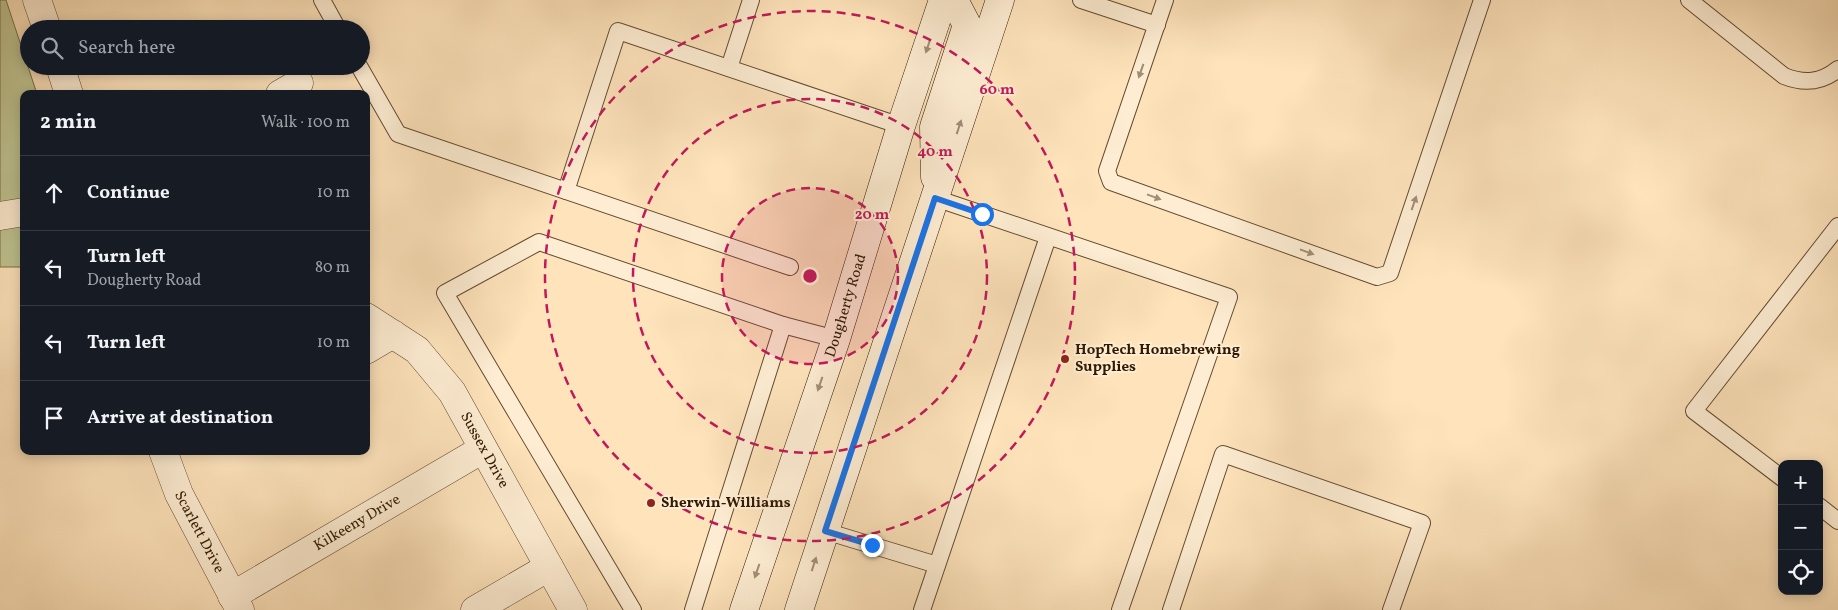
<!DOCTYPE html>
<meta charset="utf-8">
<style>
body{margin:0;font-family:Vollkorn,serif;background:#242831;color:#f1f3f6}
.controls{position:absolute;right:15px;bottom:15px;display:grid;overflow:hidden;border-radius:10px;box-shadow:0 2px 12px #0003}
.controls button{width:45px;height:45px;display:grid;place-items:center;padding:0;border:0;border-bottom:1px solid #363941;background:#171b24;color:#f1f3f6;font:25px sans-serif}
.stop{position:absolute;width:15px;height:15px;margin:-11px;border:4px solid #1a73e8;border-radius:50%;background:#fff}
.stop.end{background:#1a73e8;border-color:#fff;box-shadow:0 1px 5px #0008}
.list{margin:0;padding:0;list-style:none}
h2{display:flex;justify-content:space-between;align-items:center;height:65px;margin:0;padding:0 20px;font-size:21px}
h2 small{font-size:16px;font-weight:400;color:#9ea1a6}
.list li{display:grid;grid-template-columns:32px 1fr auto;gap:15px;align-items:center;box-sizing:border-box;height:75px;padding:0 20px;border-top:1px solid #363941}
.list b{display:block;font-size:19px;white-space:nowrap}
.list p{margin:0;font-size:16px;white-space:nowrap;color:#9ea1a6}
.list em{font-size:16px;font-style:normal;color:#9ea1a6}
.icon{flex:none;width:28px;height:28px;fill:none;stroke:currentColor;stroke-width:2;stroke-linecap:round;stroke-linejoin:round}
.map{position:relative;flex:none;width:1838px;height:610px;overflow:hidden}
.search{position:absolute;background:#171b24;box-shadow:0 2px 12px #0003;left:20px;top:20px;width:350px;height:55px;display:flex;align-items:center;gap:12px;box-sizing:border-box;padding:0 18px;border-radius:28px;color:#9ea1a6;font-size:19px}
.panel{position:absolute;background:#171b24;box-shadow:0 2px 12px #0003;left:20px;top:90px;width:350px;height:365px;border-radius:10px}
.map>svg:first-child{display:block}
.green{fill:#bfc491;stroke:#786e4a}
.lines{fill:none;stroke-linecap:round;stroke-linejoin:round}
.lane-casing{stroke:#644c30;stroke-width:18}
.street-casing{stroke:#644c30;stroke-width:29}
.secondary-casing{stroke:#311902;stroke-width:29}
.lane{stroke:#feedd3;stroke-width:16}
.street{stroke:#feedd3;stroke-width:28}
.secondary{stroke:#feedd3;stroke-width:28}
.oneway{fill:#a28e75}
.route{stroke:#1a73e8;stroke-width:6}
.ring{fill:none;stroke:#c2185b;stroke-width:2.5;stroke-dasharray:9 6}
.poi-dot{fill:#8f2418;stroke:#feedd3;stroke-width:2}
.labels{text-anchor:middle;dominant-baseline:central;stroke-width:4;stroke-linejoin:round;paint-order:stroke}
.street-label{font-size:15px;fill:#311902;stroke:#feedd3}
.poi-label{font-size:15px;font-weight:bold;fill:#311902;stroke:#feedd3;text-anchor:start}
.centre{fill:#c2185b;stroke:#feedd3;stroke-width:2.5}
.ring-label{font-size:15px;text-anchor:middle;font-weight:bold;fill:#c2185b;stroke:#feedd3;stroke-width:4;stroke-linejoin:round;paint-order:stroke}
</style>
<div class="map">
<svg width="1838" height="610" viewBox="0 0 1838 610">
<rect width="100%" height="100%" fill="#fee3bb"/>
<filter id="stains"><feTurbulence type="fractalNoise" baseFrequency=".004" numOctaves="4"/><feColorMatrix values="0 0 0 0 .2 0 0 0 0 .09 0 0 0 0 .02 0 0 0 .5 -.17"/></filter>
<radialGradient id="worn" r=".72"><stop offset=".6" stop-color="#630" stop-opacity="0"/><stop offset="1" stop-color="#630" stop-opacity=".3"/></radialGradient>
<polygon class="green" points="0,0 6,0 37,94 24,94 24,267 0,267"/>
<g class="lines">
<defs>
<g id="lane">
<polyline points="322,0 338,29"/>
<polyline points="1081,0 1157,25"/>
<polyline points="1165,0 1107,171 1111,182 1377,277 1390,273 1482,0"/>
<path d="M1689 0 1784 76C1804 84 1821 83 1838 69"/>
<polyline points="359,66 398,134 790,267"/>
<polyline points="729,68 751,0"/>
<polyline points="566,191 618,31 901,126"/>
<polyline points="935,198 1229,297 1120,610"/>
<polyline points="1782,478 1694,411 1838,226"/>
<polyline points="1819,506 1838,521"/>
<polyline points="825,531 937,565"/>
<polyline points="633,610 445,293 539,242 783,325 836,339"/>
<polyline points="693,610 783,325"/>
<polyline points="922,610 1048,237"/>
<polyline points="1171,610 1223,454 1422,523 1391,610"/>
</g>
<g id="street">
<polyline points="37,0 47,29"/>
<polyline points="60,66 69,94"/>
<polyline points="280,94 299,83"/>
<polyline points="0,216 24,212"/>
<path id="s1" d="M366 317 417 350 452 392 573 610"/>
<polyline points="366,350 393,334"/>
<path id="s2" d="M163 451 179 494 240 610"/>
<path id="s3" d="M232 596 483 449"/>
<polyline points="475,610 549,567"/>
</g>
<g id="secondary">
<polyline points="935,177 934,127 967,25 954,0"/>
<path id="s4" d="M744 610 836 339 901 126 943 0"/>
<polyline points="799,610 1000,0"/>
</g>
</defs>
<use href="#lane" class="lane-casing"/>
<use href="#street" class="street-casing"/>
<use href="#secondary" class="secondary-casing"/>
<use href="#lane" class="lane"/>
<use href="#street" class="street"/>
<use href="#secondary" class="secondary"/>
</g>
<defs><path id="oneway-solid" d="M-6-.8H1V-3.2L6.5 0L1 3.2V.8H-6Z" transform="scale(1.25)"/></defs>
<g class="oneway">
<use href="#oneway-solid" transform="translate(928 46) rotate(108)"/>
<use href="#oneway-solid" transform="translate(1141 71) rotate(109)"/>
<use href="#oneway-solid" transform="translate(959 127) rotate(-72)"/>
<use href="#oneway-solid" transform="translate(1154 197) rotate(20)"/>
<use href="#oneway-solid" transform="translate(1414 203) rotate(-71)"/>
<use href="#oneway-solid" transform="translate(1307 252) rotate(20)"/>
<use href="#oneway-solid" transform="translate(820 384) rotate(109)"/>
<use href="#oneway-solid" transform="translate(814 564) rotate(-72)"/>
<use href="#oneway-solid" transform="translate(757 571) rotate(109)"/>
</g>
<g class="lines">
<polyline class="route" points="872,545 825,531 935,198 982,214"/>
</g>
<circle cx="810" cy="276" r="88" fill="#c2185b" fill-opacity=".12"/>
<g class="ring">
<circle cx="810" cy="276" r="88"/>
<circle cx="810" cy="276" r="177"/>
<circle cx="810" cy="276" r="265"/>
</g>
<g class="poi-dot">
<circle cx="1065" cy="359" r="5"/>
<circle cx="651" cy="503" r="5"/>
</g>
<g class="labels">
<g class="street-label">
<text stroke="none"><textPath href="#s4" startOffset="321">Dougherty Road</textPath></text>
<text stroke="none"><textPath href="#s1" startOffset="182">Sussex Drive</textPath></text>
<text stroke="none"><textPath href="#s3" startOffset="145">Kilkeeny Drive</textPath></text>
<text stroke="none"><textPath href="#s2" startOffset="89">Scarlett Drive</textPath></text>
</g>
<g class="poi-label">
<text x="1075" y="350">HopTech Homebrewing<tspan x="1075" dy="17">Supplies</tspan></text>
<text x="661" y="503">Sherwin-Williams</text>
</g>
</g>
<circle cx="810" cy="276" r="8" class="centre"/>
<g class="ring-label">
<text x="997" y="94">60 m</text>
<text x="935" y="156">40 m</text>
<text x="872" y="219">20 m</text>
</g>
<rect width="100%" height="100%" filter="url(#stains)"/>
<rect width="100%" height="100%" fill="url(#worn)"/>
</svg>
<div class="controls">
<button>+</button>
<button>−</button>
<button><svg class="icon" aria-label="locate" viewBox="0 0 24 24"><circle cx="12" cy="12" r="6"/><path d="M12 2v4M12 18v4M2 12h4M18 12h4"/></svg></button>
</div>
<div class="stop" style="left:982px;top:214px"></div>
<div class="stop end" style="left:872px;top:545px"></div>
<div class="search"><svg class="icon" aria-label="search" viewBox="0 0 24 24"><circle cx="10" cy="10" r="6"/><path d="M15 15l6 6"/></svg>Search here</div>
<section class="panel">
<h2>2 min<small>Walk · 100 m</small></h2>
<ul class="list">
<li><svg class="icon" aria-label="ahead" viewBox="0 0 24 24"><path d="M12 20V5M6 11l6-6 6 6"/></svg><div><b>Continue</b></div><em>10 m</em></li>
<li><svg class="icon" aria-label="left" viewBox="0 0 24 24"><path d="M17 20v-9H6M10 6l-5 5 5 5"/></svg><div><b>Turn left</b><p>Dougherty Road</p></div><em>80 m</em></li>
<li><svg class="icon" aria-label="left" viewBox="0 0 24 24"><path d="M17 20v-9H6M10 6l-5 5 5 5"/></svg><div><b>Turn left</b></div><em>10 m</em></li>
<li><svg class="icon" aria-label="arrive" viewBox="0 0 24 24"><path d="M6 21V4h12l-3 4 3 4H6"/></svg><div><b>Arrive at destination</b></div></li>
</ul>
</section>
</div>
